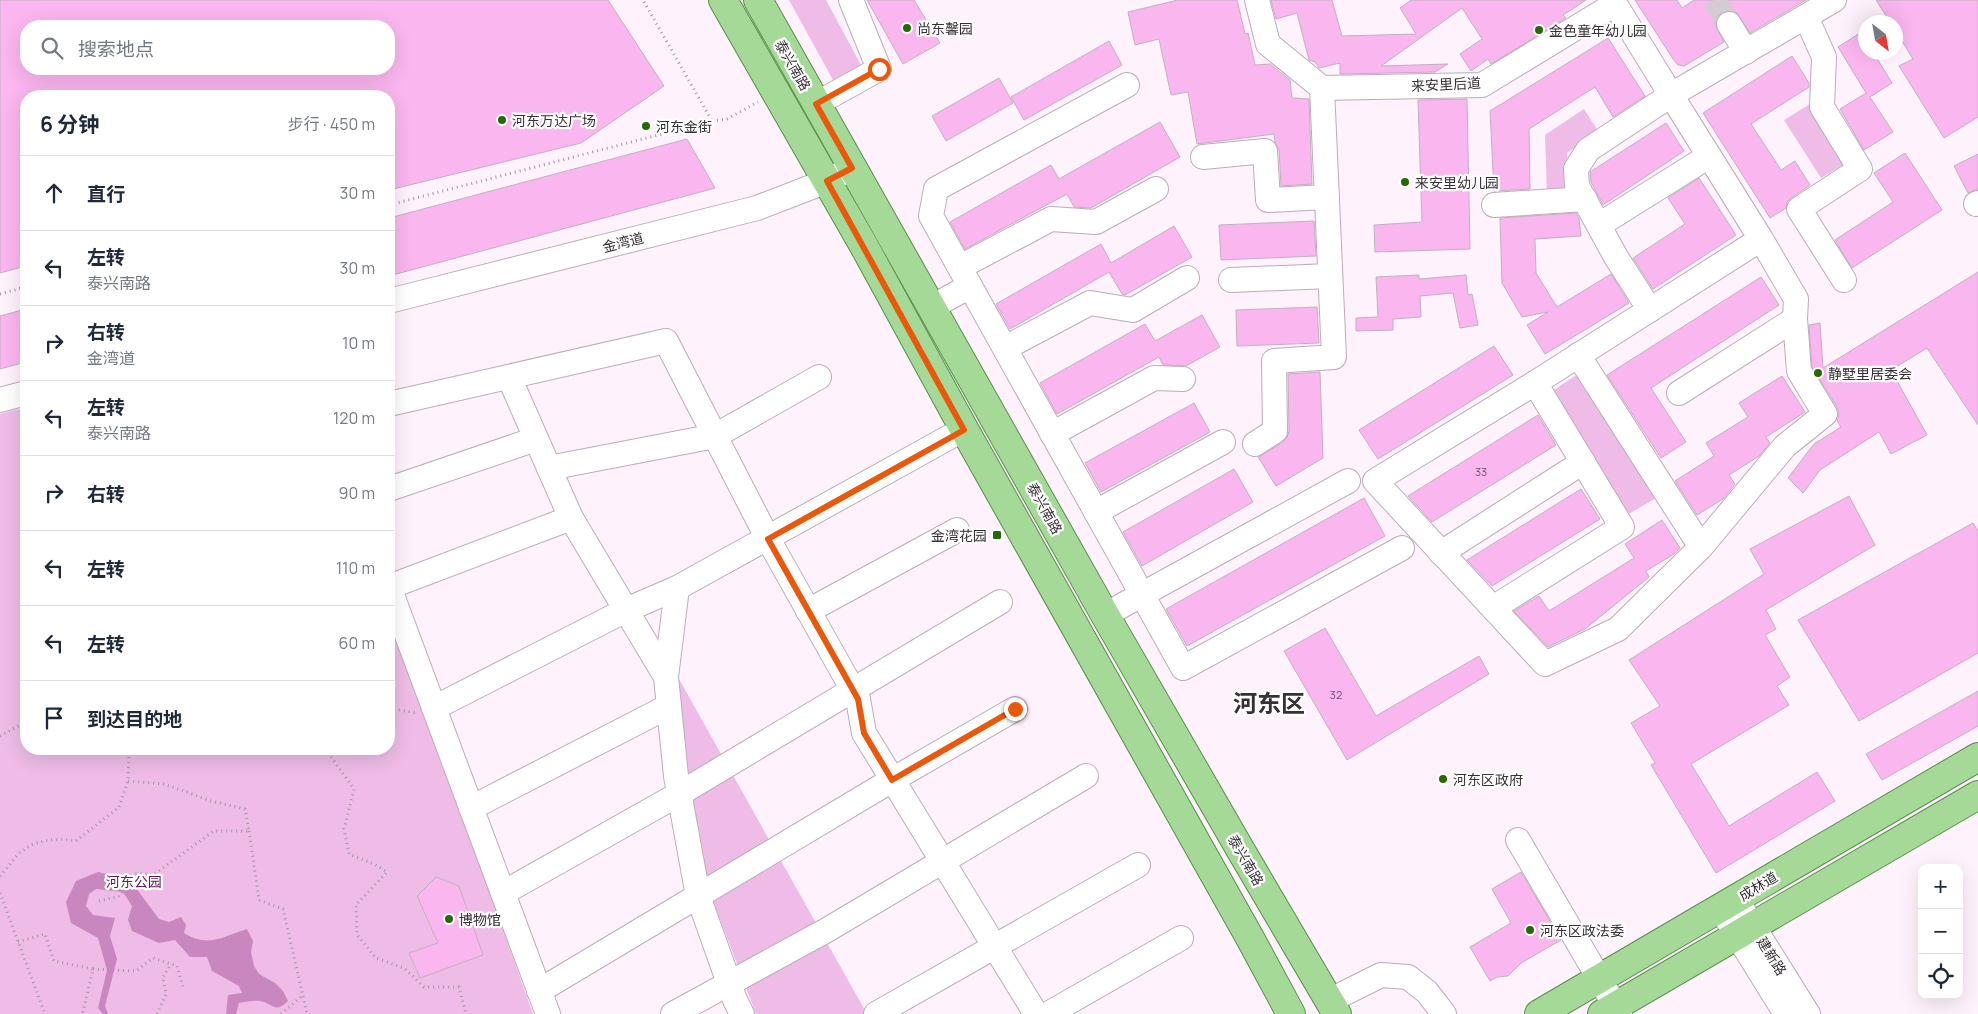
<!DOCTYPE html>
<html lang="zh">
<meta charset="utf-8">
<style>
body{margin:0;font-family:Manrope,"Noto Sans SC",sans-serif;background:#f6f6f7;color:#1f2937}
.controls{position:absolute;right:15px;bottom:15px;display:grid;overflow:hidden;border-radius:10px;box-shadow:0 5px 20px #0002}
.controls button{width:45px;height:45px;display:grid;place-items:center;padding:0;border:0;border-bottom:1px solid #e0e1e3;background:#fff;color:#1f2937;font:25px sans-serif}
.compass{position:absolute;left:1858px;top:15px;width:45px;height:45px;border-radius:50%;background:#fff;box-shadow:0 5px 20px #0002;rotate:149deg}
.stop{position:absolute;width:15px;height:15px;margin:-11px;border:4px solid #ea580c;border-radius:50%;background:#fff}
.stop.end{background:#ea580c;border-color:#fff;box-shadow:0 1px 5px #0008}
.list{margin:0;padding:0;list-style:none}
h2{display:flex;justify-content:space-between;align-items:center;height:65px;margin:0;padding:0 20px;font-size:21px}
h2 small{font-size:16px;font-weight:400;color:#747a83}
.list li{display:grid;grid-template-columns:32px 1fr auto;gap:15px;align-items:center;box-sizing:border-box;height:75px;padding:0 20px;border-top:1px solid #e0e1e3}
.list b{display:block;font-size:19px;white-space:nowrap}
.list p{margin:0;font-size:16px;white-space:nowrap;color:#747a83}
.list em{font-size:16px;font-style:normal;color:#747a83}
.icon{flex:none;width:28px;height:28px;fill:none;stroke:currentColor;stroke-width:2;stroke-linecap:round;stroke-linejoin:round}
.map{position:relative;flex:none;width:1978px;height:1014px;overflow:hidden}
.search{position:absolute;background:#fff;box-shadow:0 5px 20px #0002;left:20px;top:20px;width:375px;height:55px;display:flex;align-items:center;gap:12px;box-sizing:border-box;padding:0 18px;border-radius:20px;color:#747a83;font-size:19px}
.panel{position:absolute;background:#fff;box-shadow:0 5px 20px #0002;left:20px;top:90px;width:375px;height:665px;border-radius:20px}
.map>svg:first-child{display:block}
.green{fill:#eebce6}
.water{fill:#c887be}
.building{fill:#fab6ef;stroke:#c3b0bf;fill-rule:evenodd}
.lines{fill:none;stroke-linecap:round;stroke-linejoin:round}
.minor-tunnel{stroke:#d6cbd4;stroke-width:24;stroke-dasharray:24 12;stroke-linecap:butt}
.minor-casing{stroke:#bdabba;stroke-width:26}
.major-casing{stroke:#588e48;stroke-width:30}
.path{stroke:#a198a0;stroke-width:3;stroke-dasharray:1 4;stroke-linecap:butt}
.minor{stroke:#fff;stroke-width:24}
.major{stroke:#a5d997;stroke-width:28}
.route{stroke:#ea580c;stroke-width:6}
.poi-dot{fill:#236a03;stroke:#fff;stroke-width:2}
.labels{text-anchor:middle;dominant-baseline:central;stroke-width:4.5;stroke-linejoin:round;paint-order:stroke}
.number-label{font-size:11px;fill:#685264}
.poi-label{font-size:14px;fill:#373036;stroke:#fff;text-anchor:start}
.street-label{font-size:14px;fill:#373036;stroke:#fff}
.park-label{font-size:14px;fill:#65185e;stroke:#fff}
.town-label{font-size:24px;font-weight:bold;fill:#373036;stroke:#fff}
</style>
<div class="map">
<svg width="1978" height="1014" viewBox="0 0 1978 1014">
<rect width="100%" height="100%" fill="#fef2fc"/>
<g class="green">
<polygon points="789,0 826,0 861,65 833,80"/>
<polygon points="1810,104 1846,163 1821,178 1784,120"/>
<polygon points="1584,109 1598,131 1567,153 1569,195 1547,195 1545,135"/>
<polygon points="1578,374 1656,498 1622,518 1546,395"/>
<polygon points="26,407 26,749 389,749 389,608 533,1014 0,1014 0,414"/>
<polygon points="679,679 867,1014 756,1014 710,893 679,732"/>
</g>
<path class="water" d="M98 872 130 880 159 919 169 922 181 917 186 925 184 933C209 948 221 937 247 929L253 941 251 952 254 966 259 974 275 983 283 991 288 1001C274 1014 275 1004 260 1001 254 1000 245 1002 239 1003L236 1014H226L228 995 242 993 239 986 212 971 207 957H190L175 940 159 943 132 931 128 920 132 906 123 892 96 889 89 894 86 906 93 915 115 918 110 936 117 959 105 1006 108 1014H103L98 1008 107 970 98 938 71 923 66 902 76 881Z"/>
<g class="building">
<path d="M0 0H608L664 86 581 143 389 190V96H26V266L0 273ZM26 26H389V69H26Z"/>
<polygon points="867,0 914,0 940,43 903,64"/>
<polygon points="1178,0 1237,0 1245,34 1248,33 1255,65 1270,64 1290,80 1292,98 1309,99 1312,184 1281,186 1279,150 1275,142 1274,134 1197,144 1188,92 1171,95 1159,39 1135,45 1128,12"/>
<polygon points="1271,0 1332,0 1342,36 1416,34 1400,8 1411,0 1586,0 1563,15 1566,18 1491,64 1488,59 1471,71 1460,54 1482,39 1462,8 1381,66 1448,64 1435,72 1340,74 1340,63 1319,68 1315,62 1309,60 1297,13 1276,19"/>
<polygon points="1635,0 1677,0 1682,8 1694,0 1806,0 1750,33 1736,12 1729,10 1722,12 1717,18 1715,25 1724,42 1684,66 1678,65 1673,59"/>
<polygon points="1876,0 1978,0 1978,117 1944,138 1899,66 1913,59 1896,31 1896,22 1890,22"/>
<polygon points="1860,33 1866,41 1866,52 1873,52 1892,83 1870,97 1893,132 1864,150 1840,109 1866,93 1838,47"/>
<polygon points="1608,38 1645,96 1613,117 1595,87 1529,129 1530,189 1494,191 1490,111"/>
<polygon points="1109,41 1122,65 1024,120 1011,97"/>
<polygon points="1792,56 1809,83 1809,87 1751,124 1781,170 1795,161 1810,185 1791,198 1787,202 1786,208 1770,218 1703,113"/>
<polygon points="999,78 1013,103 946,141 932,116"/>
<polygon points="1467,99 1470,249 1375,252 1374,225 1422,222 1418,100"/>
<polygon points="1160,122 1180,157 1091,208 1074,207 1067,194 965,249 950,222 1051,165 1059,179"/>
<polygon points="1666,123 1684,151 1603,205 1591,182 1590,172"/>
<polygon points="687,139 715,188 389,276 389,218"/>
<polygon points="1905,153 1942,210 1852,268 1835,240 1893,202 1874,173"/>
<polygon points="1978,154 1978,189 1968,193 1954,166"/>
<polygon points="1699,178 1736,235 1653,289 1633,258 1685,224 1668,198"/>
<polygon points="1576,213 1579,219 1581,236 1535,239 1536,273 1557,307 1611,274 1629,303 1545,354 1527,325 1548,312 1522,317 1502,283 1500,218"/>
<polygon points="1314,221 1316,256 1221,260 1219,225"/>
<polygon points="1174,226 1192,257 1125,295 1122,294 1109,272 1010,329 996,304 1101,244 1111,263"/>
<polygon points="1978,272 1978,425 1927,348 1891,370 1927,435 1891,454 1879,432 1820,470 1803,493 1788,478 1814,444 1841,427 1837,421 1839,414 1837,407 1812,367 1809,325 1820,323 1823,368"/>
<polygon points="1419,275 1419,279 1466,275 1468,295 1472,294 1478,325 1460,328 1453,293 1420,296 1421,317 1393,319 1393,330 1356,331 1356,318 1378,317 1376,277"/>
<polygon points="1761,277 1779,305 1651,388 1686,442 1661,458 1607,375"/>
<polygon points="1317,307 1319,343 1237,346 1236,310"/>
<polygon points="26,309 26,362 0,369 0,316"/>
<polygon points="1202,315 1220,347 1186,366 1163,365 1159,357 1057,414 1040,383 1145,324 1155,341"/>
<polygon points="1494,346 1513,375 1378,459 1359,430"/>
<polygon points="1320,372 1323,458 1276,486 1258,457 1282,443 1287,437 1289,431 1288,374"/>
<polygon points="1782,376 1805,412 1766,437 1770,443 1759,456 1729,475 1735,484 1723,499 1697,515 1675,481 1714,456 1706,443 1748,417 1739,403"/>
<polygon points="1194,403 1210,432 1101,492 1085,463"/>
<polygon points="1538,415 1556,445 1432,522 1408,496"/>
<polygon points="1234,469 1253,502 1142,566 1123,532"/>
<polygon points="1581,489 1600,519 1492,586 1467,560"/>
<polygon points="1849,496 1875,545 1766,610 1776,629 1765,635 1790,677 1777,686 1789,705 1691,764 1729,826 1817,772 1835,801 1716,873 1651,765 1655,763 1631,723 1660,706 1629,660 1764,574 1750,549"/>
<polygon points="1364,498 1385,536 1187,646 1166,609"/>
<polygon points="1662,520 1680,548 1674,554 1646,571 1649,577 1585,629 1548,647 1514,611 1539,596 1549,611 1634,558 1625,544"/>
<polygon points="1973,523 1978,531 1978,653 1859,721 1798,620"/>
<polygon points="1325,628 1376,716 1479,656 1489,674 1347,760 1284,651"/>
<polygon points="1978,691 1978,726 1882,780 1866,754"/>
<polygon points="1521,872 1561,940 1521,963 1508,976 1497,977 1490,981 1470,947 1511,923 1492,889"/>
<polygon points="436,877 459,886 483,955 420,978 409,953 438,943 417,896"/>
</g>
<g class="lines">
<polyline class="minor-tunnel" points="1714,0 1729,24"/>
<defs>
<g id="minor">
<polyline points="1257,0 1268,44 1322,88 1482,85 1615,4 1671,95 1588,150 1576,169 1577,186 1616,257 1650,310"/>
<polyline points="1806,17 1824,57 1822,107 1860,169 1799,209 1844,280"/>
<polyline points="1729,24 1746,52"/>
<polyline points="1127,85 936,189 931,216 1183,668 1402,548"/>
<polyline points="816,104 879,69 851,0"/>
<polyline points="1203,157 1265,151 1268,200 1327,197"/>
<polyline points="1976,204 1978,203"/>
<polyline points="1494,205 1585,199"/>
<polyline points="1599,225 1709,156"/>
<polyline points="1761,239 1796,299 1795,319 1799,371 1825,414 1785,446 1701,547 1618,629 1545,664 1375,481 1535,383 1761,239 1671,95 1834,0"/>
<polyline points="960,267 1051,219 1096,222 1156,189"/>
<polyline points="1231,280 1330,276"/>
<polyline points="389,301 757,208 827,181 852,168"/>
<polyline points="932,307 970,286"/>
<polyline points="1005,348 1090,303 1133,310 1187,278"/>
<polyline points="1578,355 1701,547"/>
<polyline points="509,377 571,518 666,677"/>
<polyline points="1679,393 1795,319"/>
<polyline points="0,400 26,393"/>
<polyline points="389,404 666,341 768,539 858,699 864,733 1036,1014"/>
<polyline points="1052,434 1154,378 1183,379"/>
<polyline points="1255,444 1275,431 1274,361 1334,357 1322,88"/>
<polyline points="549,468 715,436 819,377"/>
<polyline points="389,489 536,439"/>
<polyline points="1096,512 1223,442"/>
<polyline points="1441,553 1583,462"/>
<polyline points="389,587 548,1014"/>
<polyline points="389,587 571,518"/>
<polyline points="1493,608 1622,527 1535,383"/>
<polyline points="808,611 957,530"/>
<polyline points="1105,615 1348,481"/>
<polyline points="434,708 626,610 677,588"/>
<polyline points="471,808 669,706"/>
<polyline points="1518,840 1620,1014"/>
<polyline points="503,893 679,794 1000,602"/>
<polyline points="1736,899 1808,1014"/>
<polyline points="1720,908 1786,1014"/>
<polyline points="539,991 892,780 1015,709"/>
<polyline points="1329,1001 1381,975 1408,977 1427,992 1444,1014"/>
<polyline points="673,1014 827,930 1086,776"/>
<polyline points="742,1014 735,1000 698,896 676,776 666,677 677,588 964,429"/>
<polyline points="876,1014 1138,865"/>
<polyline points="1048,1014 1181,938"/>
</g>
<g id="major">
<polyline points="723,0 864,246 964,429 1250,938 1291,1014"/>
<polyline points="758,0 1105,615 1240,849 1337,1014"/>
<polyline points="1539,1014 1978,757"/>
<polyline points="1602,1014 1978,795"/>
</g>
</defs>
<use href="#minor" class="minor-casing"/>
<use href="#major" class="major-casing"/>
<g class="path">
<polyline points="712,121 727,119 758,102"/>
<polyline points="389,205 712,121 643,0"/>
<polyline points="0,294 26,287"/>
<polyline points="389,708 416,713"/>
<polyline points="0,736 26,722"/>
<polyline points="303,749 329,754 354,789 344,829 349,854 374,864 387,872 356,905 357,935 376,958 404,968 424,987 459,987 466,1014"/>
<polyline points="329,754 335,749"/>
<polyline points="249,831 259,900 283,909 307,1014"/>
<path d="M0 876C7 869 14 857 21 852 36 839 57 838 76 841L119 807 128 781 129 756 131 749"/>
<polyline points="0,893 45,1014"/>
<polyline points="99,901 120,896 134,873 153,875 214,831 249,831 245,809 211,801 164,784 128,781"/>
<polyline points="18,942 45,934 54,961 93,969 83,1012 84,1014"/>
<polyline points="93,969 136,971 153,958 177,966 183,987"/>
<polyline points="157,1014 166,994 163,977 171,964"/>
<polyline points="281,1014 302,996"/>
</g>
<use href="#minor" class="minor"/>
<use href="#major" class="major"/>
</g>
<g class="lines">
<polyline class="route" points="879,69 816,104 852,168 827,181 964,430 768,539 858,699 864,733 892,780 1015,709"/>
</g>
<g class="poi-dot">
<circle cx="907" cy="28" r="5"/>
<circle cx="1539" cy="30" r="5"/>
<circle cx="502" cy="120" r="5"/>
<circle cx="646" cy="126" r="5"/>
<circle cx="1405" cy="182" r="5"/>
<circle cx="1818" cy="373" r="5"/>
<rect x="992" y="530" width="10" height="10" rx="2.5"/>
<circle cx="1443" cy="779" r="5"/>
<circle cx="449" cy="919" r="5"/>
<circle cx="1530" cy="930" r="5"/>
</g>
<g class="labels">
<g class="number-label">
<text x="1481" y="471">33</text>
<text x="1336" y="694">32</text>
</g>
<g class="poi-label">
<text x="917" y="28">尚东馨园</text>
<text x="1549" y="30">金色童年幼儿园</text>
<text x="512" y="120">河东万达广场</text>
<text x="656" y="126">河东金街</text>
<text x="1415" y="182">来安里幼儿园</text>
<text x="1828" y="373">静墅里居委会</text>
<text x="987" y="535" text-anchor="end">金湾花园</text>
<text x="1453" y="779">河东区政府</text>
<text x="459" y="919">博物馆</text>
<text x="1540" y="930">河东区政法委</text>
</g>
<g class="street-label">
<text transform="translate(793 65) rotate(60)">泰兴南路</text>
<text transform="translate(1446 84) rotate(-3)">来安里后道</text>
<text transform="translate(623 242) rotate(-14)">金湾道</text>
<text transform="translate(1045 508) rotate(61)">泰兴南路</text>
<text transform="translate(1246 860) rotate(60)">泰兴南路</text>
<text transform="translate(1758 886) rotate(-31)">成林道</text>
<text transform="translate(1772 956) rotate(58)">建新路</text>
</g>
<g class="park-label">
<text x="134" y="881">河东公园</text>
</g>
<g class="town-label">
<text x="1269" y="702">河东区</text>
</g>
</g>
</svg>
<div class="controls">
<button>+</button>
<button>−</button>
<button><svg class="icon" aria-label="locate" viewBox="0 0 24 24"><circle cx="12" cy="12" r="6"/><path d="M12 2v4M12 18v4M2 12h4M18 12h4"/></svg></button>
</div>
<svg class="compass" viewBox="-18 -18 36 36"><path d="M0-13l5 13h-10z" fill="#e53935"/><path d="M0 13l5-13h-10z" fill="#747a83"/></svg>
<div class="stop" style="left:879px;top:69px"></div>
<div class="stop end" style="left:1015px;top:709px"></div>
<div class="search"><svg class="icon" aria-label="search" viewBox="0 0 24 24"><circle cx="10" cy="10" r="6"/><path d="M15 15l6 6"/></svg>搜索地点</div>
<section class="panel">
<h2>6 分钟<small>步行 · 450 m</small></h2>
<ul class="list">
<li><svg class="icon" aria-label="ahead" viewBox="0 0 24 24"><path d="M12 20V5M6 11l6-6 6 6"/></svg><div><b>直行</b></div><em>30 m</em></li>
<li><svg class="icon" aria-label="left" viewBox="0 0 24 24"><path d="M17 20v-9H6M10 6l-5 5 5 5"/></svg><div><b>左转</b><p>泰兴南路</p></div><em>30 m</em></li>
<li><svg class="icon" aria-label="right" viewBox="0 0 24 24"><path d="M7 20v-9h11M14 6l5 5-5 5"/></svg><div><b>右转</b><p>金湾道</p></div><em>10 m</em></li>
<li><svg class="icon" aria-label="left" viewBox="0 0 24 24"><path d="M17 20v-9H6M10 6l-5 5 5 5"/></svg><div><b>左转</b><p>泰兴南路</p></div><em>120 m</em></li>
<li><svg class="icon" aria-label="right" viewBox="0 0 24 24"><path d="M7 20v-9h11M14 6l5 5-5 5"/></svg><div><b>右转</b></div><em>90 m</em></li>
<li><svg class="icon" aria-label="left" viewBox="0 0 24 24"><path d="M17 20v-9H6M10 6l-5 5 5 5"/></svg><div><b>左转</b></div><em>110 m</em></li>
<li><svg class="icon" aria-label="left" viewBox="0 0 24 24"><path d="M17 20v-9H6M10 6l-5 5 5 5"/></svg><div><b>左转</b></div><em>60 m</em></li>
<li><svg class="icon" aria-label="arrive" viewBox="0 0 24 24"><path d="M6 21V4h12l-3 4 3 4H6"/></svg><div><b>到达目的地</b></div></li>
</ul>
</section>
</div>
